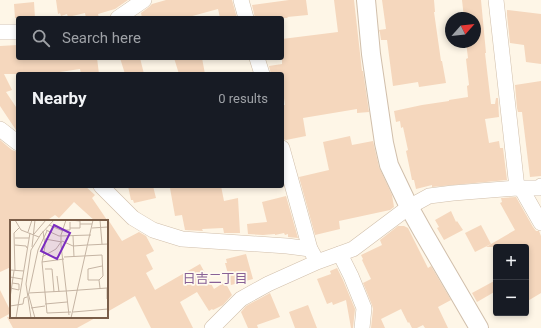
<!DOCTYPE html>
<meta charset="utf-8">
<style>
body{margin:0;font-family:Roboto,"Noto Sans JP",sans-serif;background:#242831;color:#f1f3f6}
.controls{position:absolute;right:12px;bottom:12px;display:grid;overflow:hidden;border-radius:4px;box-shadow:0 2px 6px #0003}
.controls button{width:36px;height:36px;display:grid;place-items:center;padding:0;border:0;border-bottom:1px solid #363941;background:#171b24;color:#f1f3f6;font:20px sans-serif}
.compass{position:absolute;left:445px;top:12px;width:36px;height:36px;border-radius:50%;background:#171b24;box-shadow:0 2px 6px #0003;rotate:63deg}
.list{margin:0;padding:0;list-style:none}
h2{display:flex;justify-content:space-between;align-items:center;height:52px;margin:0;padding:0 16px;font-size:17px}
h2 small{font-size:13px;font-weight:400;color:#9ea1a6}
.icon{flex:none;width:22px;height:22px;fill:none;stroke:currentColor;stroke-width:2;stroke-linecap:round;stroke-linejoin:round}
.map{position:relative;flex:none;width:541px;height:328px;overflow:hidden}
.search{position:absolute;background:#171b24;box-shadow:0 2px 6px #0003;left:16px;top:16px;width:268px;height:44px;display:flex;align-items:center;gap:10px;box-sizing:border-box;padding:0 14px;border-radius:4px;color:#9ea1a6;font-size:15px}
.panel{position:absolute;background:#171b24;box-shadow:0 2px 6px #0003;left:16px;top:72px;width:268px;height:116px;border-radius:4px}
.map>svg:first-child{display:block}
.building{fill:#f5d7bd}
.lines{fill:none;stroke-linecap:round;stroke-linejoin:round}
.minor-casing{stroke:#d1bfab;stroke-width:16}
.tertiary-casing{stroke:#d1bfab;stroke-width:20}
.minor{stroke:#fff;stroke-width:15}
.tertiary{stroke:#fff;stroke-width:18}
.labels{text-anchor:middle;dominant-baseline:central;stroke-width:3.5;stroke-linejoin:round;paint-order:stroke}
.neighbourhood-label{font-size:13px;fill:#886196;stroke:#fffaef}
.inset-road{fill:none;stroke:#c5b4a3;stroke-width:1}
.view{fill:#7b2cbf;fill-opacity:0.15;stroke:#7b2cbf;stroke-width:2}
.inset-edge{fill:none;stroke:#7a5e49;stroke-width:2}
</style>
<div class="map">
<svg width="541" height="328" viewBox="0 0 541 328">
<rect width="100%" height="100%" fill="#fef6e7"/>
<g class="building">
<polygon points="56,0 128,0 115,9 98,14 99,18 86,18 85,13 68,17 67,14 61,16 60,13 58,14"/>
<polygon points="166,0 232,0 237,18 220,18 218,9 185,18 142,18 141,13 149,7 152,4"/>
<polygon points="289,0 306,0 308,15 287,17 288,18 255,18 252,5"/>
<polygon points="334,0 354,0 362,71 363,71 369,112 357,113 357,109 303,118 306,136 286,140 282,139 282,105 285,105 282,84 282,74 271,74 269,66 282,64 282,39 338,32"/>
<polygon points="382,0 434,0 435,12 434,12 441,61 442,61 446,83 419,87 418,82 393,86 387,40 381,40 380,33 379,30 386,29"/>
<polygon points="462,0 481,0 486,53 485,53 491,104 495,104 496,98 498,98 499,117 485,119 489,143 499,141 500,148 503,148 507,180 432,187 432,185 416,189 414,180 412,180 410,170 406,151 408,150 403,127 401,128 400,121 396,122 394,111 422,105 449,101 449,100 468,97 467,86 469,85 466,59 468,58 466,42 475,42 475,18 464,18"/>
<polygon points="34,2 35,18 15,18 14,4"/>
<polygon points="507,10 541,14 541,64 526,62 524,45 510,43 507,15"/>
<polygon points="18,45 18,58 97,58 99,74 81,74 80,69 60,72 61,74 4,74 12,90 6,92 18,110 18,132 16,130 0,106 0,46"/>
<polygon points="120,58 140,58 144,74 125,74"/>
<polygon points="174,58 202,58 205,74 179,74"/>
<polygon points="541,81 541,176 530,177 522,112 518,112 517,108 515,85"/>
<polygon points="350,136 352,145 373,141 379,167 392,195 394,207 390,210 339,221 340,229 315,235 299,177 329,170 323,142"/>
<polygon points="0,140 12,150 18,152 18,186 85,186 95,195 92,198 107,220 107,218 122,241 139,232 146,236 154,251 146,255 153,269 146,273 155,290 200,264 214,289 225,282 232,295 223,305 213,310 212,309 209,311 197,292 180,302 193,328 151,328 135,296 107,312 107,221 95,221 74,202 59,218 55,215 46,221 11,221 11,267 0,272"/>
<polygon points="128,186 153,186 156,198 134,203 133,200 131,200"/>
<polygon points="183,186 221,186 224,201 238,198 240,233 224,233 223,228 202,229 203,231 185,230 182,215 175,216 170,188"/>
<polygon points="286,196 298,238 288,237 288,234 285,235 284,233 275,235 275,234 263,235 248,234 247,224 267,222 262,202"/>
<polygon points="516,197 533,227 536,231 539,231 541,236 541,293 526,302 526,247 486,247 515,230 500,203 502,202 501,198"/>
<polygon points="451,211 456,222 457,221 463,230 444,240 437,228 439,227 435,220"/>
<polygon points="481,225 491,244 475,252 465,233"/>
<polygon points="398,226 404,226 408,228 428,268 431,266 451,300 438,307 448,328 425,328 423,325 417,328 412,328 409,322 408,323 401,309 381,319 385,328 371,328 373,309 372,305 363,283 371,279 362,260 363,259 361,255 382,245 380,240"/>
<polygon points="246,254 253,279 231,285 225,263 227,263 226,259"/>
<polygon points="337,268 343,280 355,309 353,328 351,328 346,300 333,305 332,302 327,304 317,279 331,274 330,271"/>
<polygon points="496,280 496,291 477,302 472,293"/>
<polygon points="0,290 11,312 11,313 0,319"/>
<polygon points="270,293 280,317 257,325 258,328 248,328 241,312 246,306"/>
<polygon points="308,305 317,328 295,328 289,312"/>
<polygon points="7,317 97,317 77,328 13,328"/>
</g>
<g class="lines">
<defs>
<g id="minor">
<polyline points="241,0 246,18"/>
<polyline points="496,0 517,188"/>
<polyline points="118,18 144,0"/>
<polyline points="0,32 18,32"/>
<polyline points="257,58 262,74"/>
<polyline points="0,129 18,143"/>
<polyline points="282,148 310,249 314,256"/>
<polyline points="101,186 133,218 153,230 182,239 287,246 310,249"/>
<polyline points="521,188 541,223"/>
<polyline points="340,254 351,276 364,308 362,328"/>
<polyline points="212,328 241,299 268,284 317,262 353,249 409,207 429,196 453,193 517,188 539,188 541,186"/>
</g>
<polyline id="tertiary" points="366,0 371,54 384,143 389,165 409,207 423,232 479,328"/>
</defs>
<use href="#minor" class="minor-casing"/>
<use href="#tertiary" class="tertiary-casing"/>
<use href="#minor" class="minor"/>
<use href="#tertiary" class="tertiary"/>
</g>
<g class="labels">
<g class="neighbourhood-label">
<text x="215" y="278">日吉二丁目</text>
</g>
</g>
<g transform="translate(10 220)">
<rect width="98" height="98" fill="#fef6e7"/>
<path class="inset-road" d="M5 0 11 10 29 17M56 0 51 15V25L59 95M60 0 70 1V4H82M90 0 92 24M39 5 53 11M60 8H70V4M82 8 98 7M36 10 49 16 81 15M53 10H60V2M33 11 35 26 32 42 37 93 61 92M18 12 22 0M24 14 36 0M63 16 64 37M5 18H19M35 19 52 22M52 21 63 26 77 25M5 25 16 26 17 28M78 25 98 24M22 27 25 0M32 37 46 29 51 22M54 37 92 35 93 56 89 60 90 68M32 42 54 39M35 49H42L44 72M0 50 14 51M5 51 4 13 9 8M47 56 49 72M0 57 12 59M89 60H78V49L92 46M0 68 9 70V64L2 63M56 71 97 68V79M19 72 28 30 37 11M18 73 56 71M18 73 25 98M0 78 4 51M35 84 57 82M0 86 13 84 14 78 17 77M21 88 35 86M63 92 98 89M6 98 20 13M21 98 16 64 21 30 31 14 44 0M61 98 83 0"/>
<path class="view" d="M44 5 60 13 47 39 31 31Z"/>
<rect width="98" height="98" class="inset-edge"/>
</g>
</svg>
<div class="controls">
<button>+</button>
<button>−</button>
</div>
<svg class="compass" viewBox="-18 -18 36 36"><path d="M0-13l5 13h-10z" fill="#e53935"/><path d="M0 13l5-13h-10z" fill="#9ea1a6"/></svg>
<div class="search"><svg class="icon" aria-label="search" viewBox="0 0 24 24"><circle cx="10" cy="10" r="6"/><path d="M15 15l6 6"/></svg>Search here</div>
<section class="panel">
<h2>Nearby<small>0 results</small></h2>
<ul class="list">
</ul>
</section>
</div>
